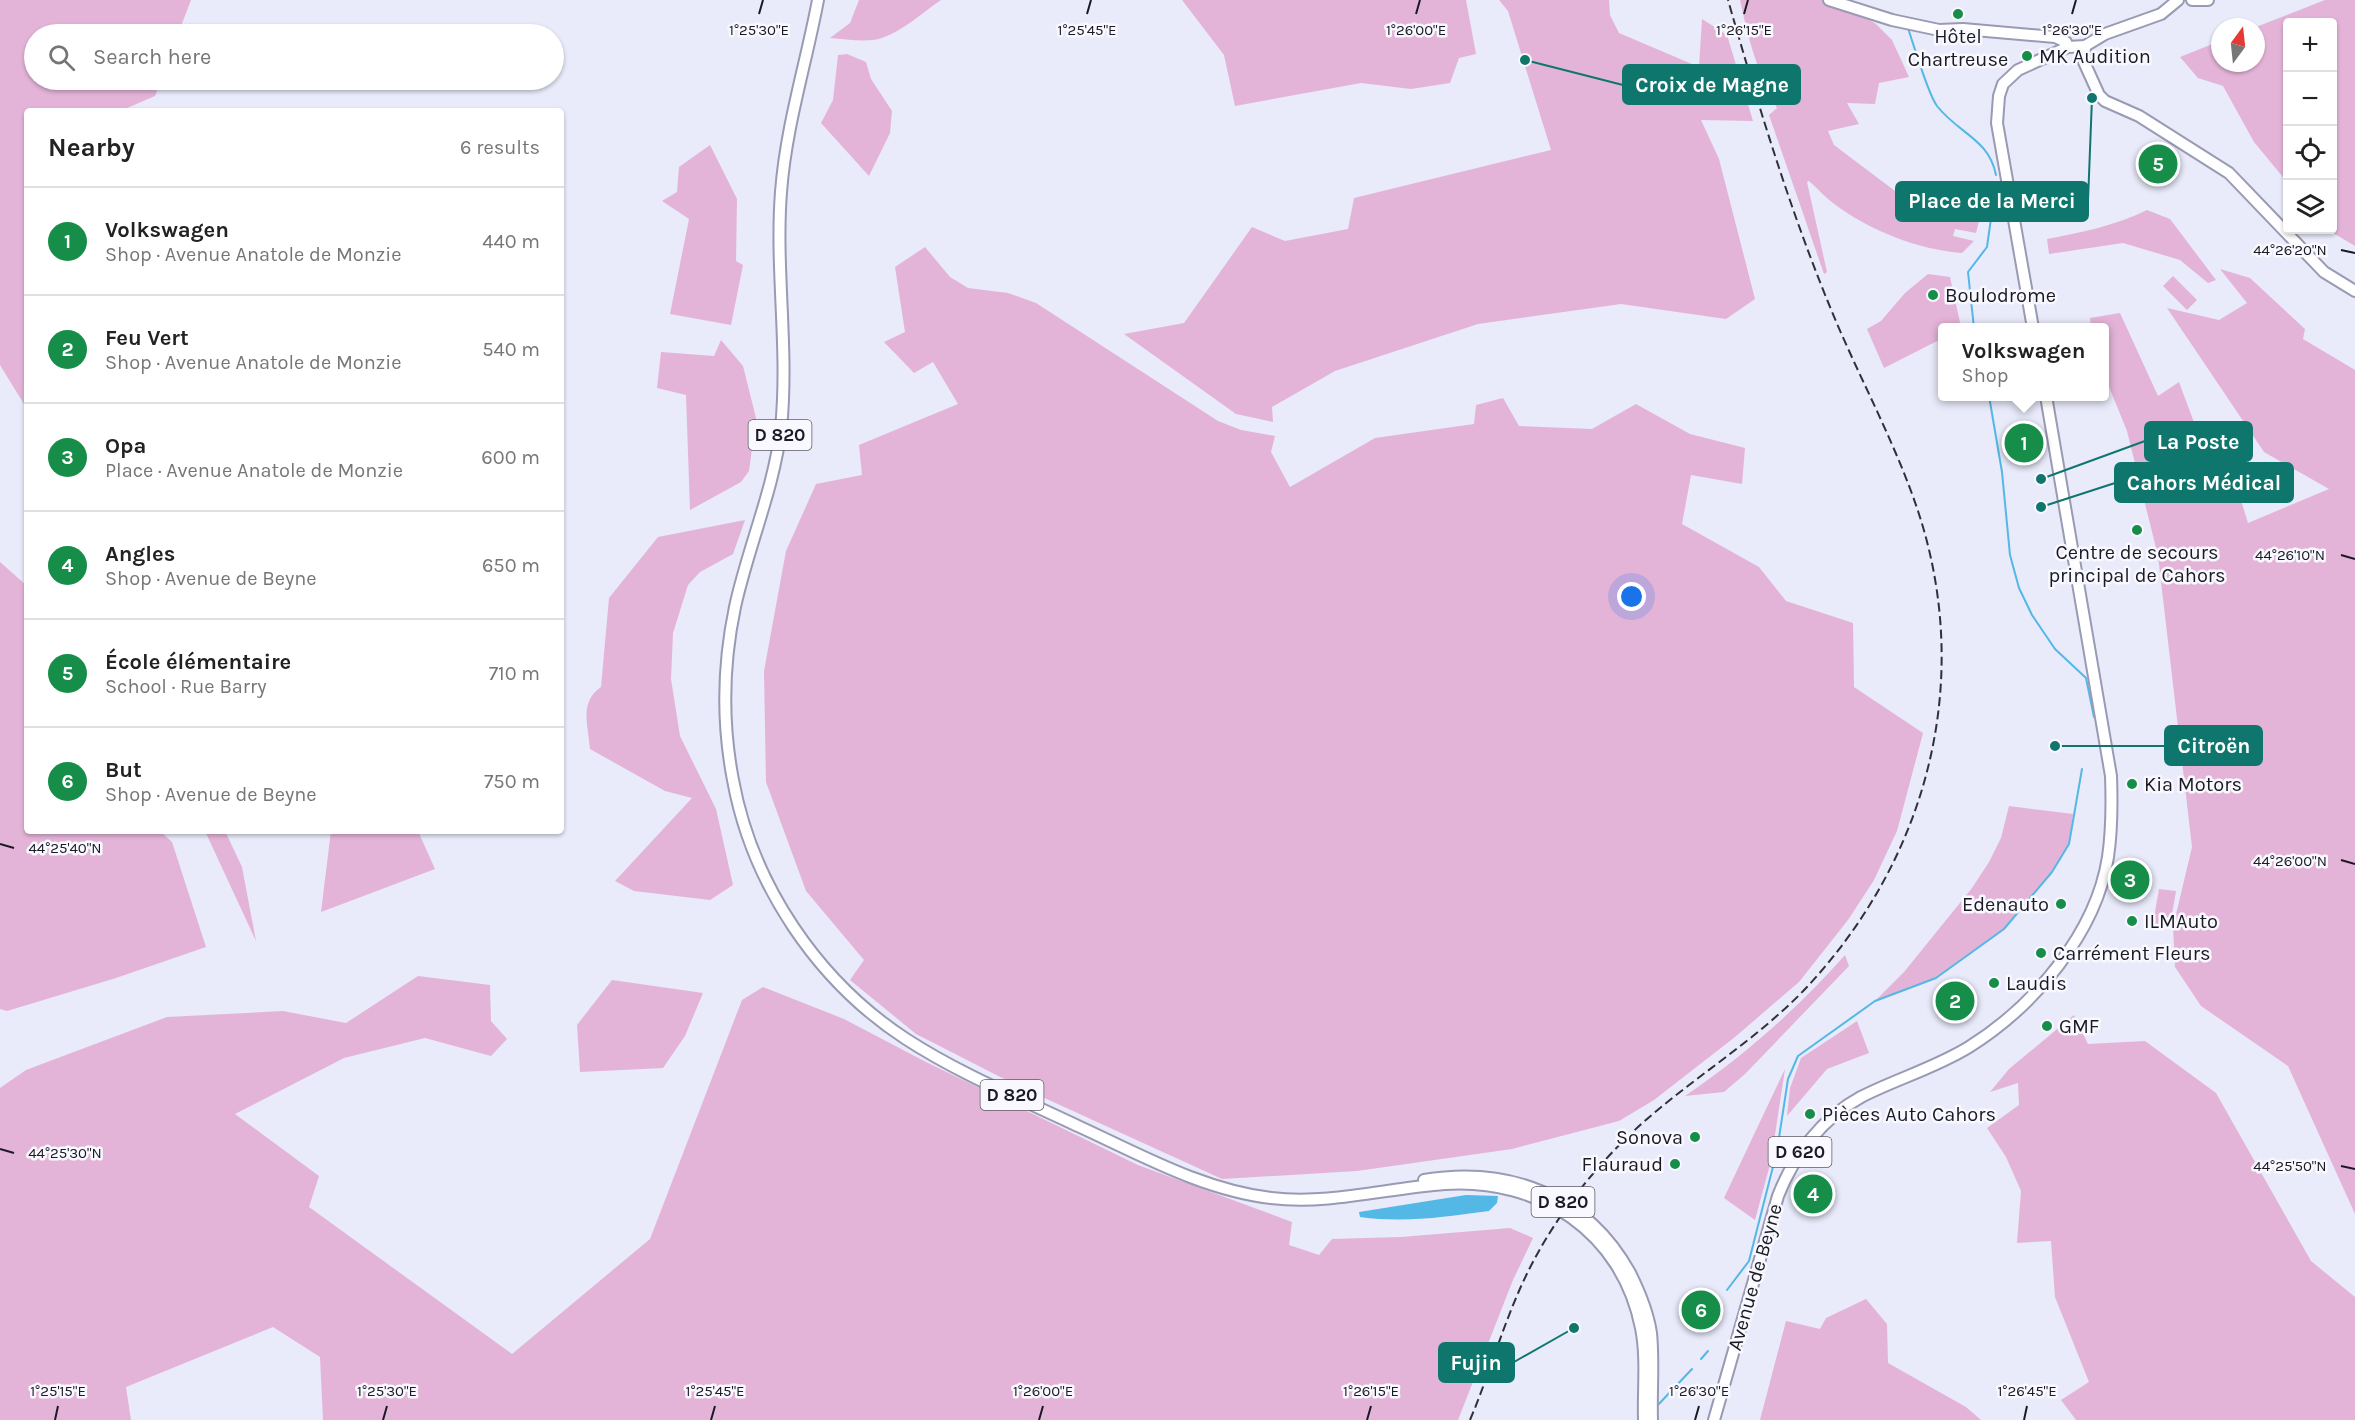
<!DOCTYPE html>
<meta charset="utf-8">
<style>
body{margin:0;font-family:Karla,sans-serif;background:#f6f6f6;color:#222}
.controls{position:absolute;right:18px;top:18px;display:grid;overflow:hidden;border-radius:6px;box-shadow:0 2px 4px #0004}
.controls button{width:54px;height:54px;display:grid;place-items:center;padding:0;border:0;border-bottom:2px solid #e0e0e0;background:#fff;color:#222;font:30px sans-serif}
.compass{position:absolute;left:2211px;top:18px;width:54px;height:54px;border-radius:50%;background:#fff;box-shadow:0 2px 4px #0004;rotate:15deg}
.you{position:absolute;left:1632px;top:597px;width:21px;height:21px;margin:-15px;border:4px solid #fff;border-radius:50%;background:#1a73e8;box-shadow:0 0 0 9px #1a73e833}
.badge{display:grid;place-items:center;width:39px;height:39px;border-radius:50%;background:#168e49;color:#fff;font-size:20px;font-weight:700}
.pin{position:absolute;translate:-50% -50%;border:3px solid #fff;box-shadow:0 2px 6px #0006}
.popup{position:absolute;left:1938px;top:323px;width:171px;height:78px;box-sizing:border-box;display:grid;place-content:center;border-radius:6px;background:#fff;filter:drop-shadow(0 2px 4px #0005);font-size:20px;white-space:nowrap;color:#767676}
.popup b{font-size:22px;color:#222}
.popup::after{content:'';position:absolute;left:50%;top:100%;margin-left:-12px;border:12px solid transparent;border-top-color:#fff}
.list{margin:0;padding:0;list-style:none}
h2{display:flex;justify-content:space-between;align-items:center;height:78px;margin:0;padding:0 24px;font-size:26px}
h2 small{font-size:20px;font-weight:400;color:#767676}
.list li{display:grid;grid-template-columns:39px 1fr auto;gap:18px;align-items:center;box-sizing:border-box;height:108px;padding:0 24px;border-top:2px solid #e0e0e0}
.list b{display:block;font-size:22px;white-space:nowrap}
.list p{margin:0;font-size:20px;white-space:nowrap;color:#767676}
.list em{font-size:20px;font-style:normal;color:#767676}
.icon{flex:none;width:33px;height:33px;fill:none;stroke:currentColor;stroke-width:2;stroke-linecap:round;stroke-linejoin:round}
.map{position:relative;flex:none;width:2355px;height:1420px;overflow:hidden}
.search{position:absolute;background:#fff;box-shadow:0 2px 4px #0004;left:24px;top:24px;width:540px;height:66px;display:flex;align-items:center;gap:15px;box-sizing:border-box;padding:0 21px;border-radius:33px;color:#767676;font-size:22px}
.panel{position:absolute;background:#fff;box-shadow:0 2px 4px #0004;left:24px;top:108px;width:540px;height:726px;border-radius:6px}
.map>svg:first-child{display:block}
.green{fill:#e4b4d8}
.water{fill:#53b8e5}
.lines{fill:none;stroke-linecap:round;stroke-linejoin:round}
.stream{stroke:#53b8e5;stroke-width:2}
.secondary-casing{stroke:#999ab3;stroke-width:14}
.primary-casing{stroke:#999ab3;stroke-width:14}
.secondary{stroke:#fff;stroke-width:10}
.primary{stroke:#fff;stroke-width:10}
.rail{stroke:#30303b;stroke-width:2;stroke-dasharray:9 4.5;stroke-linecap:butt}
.ticks{fill:none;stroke:#1a1a24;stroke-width:2}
.poi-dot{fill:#168e49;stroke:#f8f8fe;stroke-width:2}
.labels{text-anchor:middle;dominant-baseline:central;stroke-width:5;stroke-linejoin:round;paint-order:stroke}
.shield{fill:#f8f8fe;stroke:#5d5d65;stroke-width:1.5}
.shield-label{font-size:18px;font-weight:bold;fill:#1a1a24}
.poi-label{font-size:20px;fill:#1a1a24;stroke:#f8f8fe;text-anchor:start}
.street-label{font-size:20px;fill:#1a1a24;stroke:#f8f8fe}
.ticks-label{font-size:15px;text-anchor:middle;fill:#1a1a24;stroke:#f8f8fe;stroke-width:5;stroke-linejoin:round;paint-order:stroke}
.leader{fill:none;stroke:#0f766e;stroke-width:2}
.callout-dot{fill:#0f766e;stroke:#f8f8fe;stroke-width:2}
.callout{fill:#0f766e;stroke:#0f766e;stroke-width:2}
.callout-label{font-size:21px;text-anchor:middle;font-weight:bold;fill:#fff}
</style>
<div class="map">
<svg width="2355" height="1420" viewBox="0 0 2355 1420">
<rect width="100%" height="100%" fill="#e9eafa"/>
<g class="green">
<polygon points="0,0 191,0 178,34 34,34 34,80 161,80 155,96 120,111 27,111 27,409 0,365"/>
<path d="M859 0H941C923 12 903 31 882 38 866 43 847 39 830 38L850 23Z"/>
<polygon points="1182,0 1466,0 1476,54 1459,58 1450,83 1411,89 1361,83 1235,106 1224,55"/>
<polygon points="1499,0 1609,0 1610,15 1619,33 1699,67 1702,19 1727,35 1753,121 1701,120 1719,159 1755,299 1726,319 1621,304 1478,324 1335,371 1272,407 1273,422 1236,414 1124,334 1184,323 1252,227 1285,241 1348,229 1354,198 1551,150 1508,11"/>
<path d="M1740 0H1822L1856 12 1876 24 1892 40 1909 77 1879 83 1875 104 1847 103 1859 124 1828 131 1834 145 1899 194 1925 203 1980 217 1976 233 1955 229 1953 236 1974 241 1962 253C1919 250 1868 230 1833 203 1825 197 1817 188 1809 181L1807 182 1827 272 1824 274 1769 115 1777 108C1757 71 1749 42 1740 0Z"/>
<polygon points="2325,0 2355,0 2355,246 2328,230 2332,230 2332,22 2288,22 2287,182 2254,142 2223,86 2198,78 2180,57 2220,41 2220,63 2256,63 2256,27"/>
<polygon points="847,54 866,62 871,79 892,111 890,133 869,176 821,123 833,100 838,55"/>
<polygon points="710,145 737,199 736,261 743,265 731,325 670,314 689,219 662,201 677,192 679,167"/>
<path d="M2147 210 2170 219 2216 280 2208 283 2180 260 2123 243 2049 254 2047 239C2082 232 2115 226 2147 210Z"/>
<polygon points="925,247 950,277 968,288 1008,293 1036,303 1218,421 1241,430 1275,436 1271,452 1290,487 1375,438 1474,424 1476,405 1503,398 1519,426 1592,429 1636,404 1690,434 1745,448 1742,484 1691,475 1682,524 1759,567 1786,601 1853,623 1854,687 1923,733 1897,831 1874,880 1848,920 1799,982 1735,1037 1654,1100 1619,1121 1512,1149 1357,1171 1222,1179 1014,1084 916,1034 850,980 864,960 806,891 766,782 764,671 786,551 816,484 862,475 859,445 958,404 933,362 914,373 884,342 905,332 895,267"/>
<polygon points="2220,269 2250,278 2305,329 2303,339 2355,370 2355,1214 2288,1066 2201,1006 2175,967 2173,927 2192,847 2158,556 2127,431 2105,377 2105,328 2091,327 2090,318 2120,313 2158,396 2179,382 2202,444 2223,441 2248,523 2329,489 2264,452 2167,308 2219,320 2247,303"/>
<polygon points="1928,274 1950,277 1961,327 1943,328 1943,338 1884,368 1867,329 1881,321 1905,293"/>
<polygon points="2173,276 2197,300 2187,310 2163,286"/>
<polygon points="721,340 743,366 756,418 749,471 741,482 690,510 686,395 657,388 661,352 714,356"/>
<path d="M745 520 733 554 700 572 688 585 673 633 671 679 680 736 716 809 733 885 710 900 634 891 615 881 692 798 665 791 590 749C588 725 579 702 601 687L609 598 658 537Z"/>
<polygon points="0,562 27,586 27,831 160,831 172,842 206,947 116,978 7,1011 0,1009"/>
<polygon points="2009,806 2073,814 2069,844 2065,852 2052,872 2004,929 1936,978 1875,1001 1904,972 1972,888 1989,862 2001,838"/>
<polygon points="205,831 225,831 242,867 256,941"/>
<polygon points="331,831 418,831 435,869 321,912"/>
<polygon points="2159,889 2176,891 2170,926 2153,923"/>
<path d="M1845 955 1849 966 1745 1074 1724 1092 1685 1096C1745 1055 1797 1009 1845 955Z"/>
<polygon points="418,976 490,985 491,1021 507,1039 491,1056 425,1038 344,1058 235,1114 319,1176 309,1207 512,1354 650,1239 742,1000 763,987 844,1019 926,1062 1138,1165 1292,1222 1289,1245 1319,1255 1332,1239 1401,1237 1510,1228 1533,1238 1513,1280 1458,1420 323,1420 320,1357 273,1327 126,1387 131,1420 0,1420 0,1088 26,1070 167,1017 283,1011 346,1023"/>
<polygon points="612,980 703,993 685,1036 663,1068 580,1072 577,1025"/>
<polygon points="2074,1015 2088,1044 2145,1041 2216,1093 2311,1261 2355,1297 2355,1420 2076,1420 2061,1400 2089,1382 2055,1297 2051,1241 2017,1243 2021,1191 2006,1157 1987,1128 2019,1105 2018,1083 1990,1092 2009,1069"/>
<polygon points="1857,1021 1869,1053 1827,1069 1787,1116 1790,1088 1801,1058"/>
<polygon points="1785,1069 1771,1161 1755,1220 1724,1198"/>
<polygon points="1866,1299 1887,1324 1888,1363 1966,1407 1981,1420 1760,1420 1786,1321 1820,1329 1826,1318"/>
</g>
<path class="water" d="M1466 1195 1498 1196 1497 1203 1489 1211C1445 1217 1404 1223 1360 1217L1359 1212Z"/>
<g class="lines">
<g class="stream">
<path d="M1908 28C1914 46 1928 94 1937 106 1959 134 1989 139 1996 175"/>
<polyline points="1974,328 1968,272 1987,247 1993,204"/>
<polyline points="1989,396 2002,472 2010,555 2019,588 2032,615 2055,649 2086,678 2094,717"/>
<polyline points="1727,1290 1749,1261 1777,1151 1788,1079 1798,1056 1875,1001 1936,978 2004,929 2052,872 2069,844 2082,769"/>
<polyline points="1701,1359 1708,1351"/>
<polyline points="1656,1407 1692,1369"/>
</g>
<defs>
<g id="secondary">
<polyline points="1829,0 1892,20 1939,30 1963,29 2055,37 2066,42 2068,47"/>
<polyline points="2085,46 2084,62 2099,95 2105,101 2139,116 2229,173 2324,272 2355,291"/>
</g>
<g id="primary">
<path d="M818 0C806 64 786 126 781 192 775 270 789 349 781 428 774 489 748 547 735 607 723 664 722 723 733 780 752 884 817 981 906 1039 960 1074 1021 1099 1080 1127 1141 1155 1203 1190 1271 1198 1330 1205 1387 1188 1445 1184 1540 1178 1622 1232 1641 1328 1647 1358 1643 1390 1644 1420"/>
<polyline points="2192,0 2208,0"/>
<polyline points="2033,328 1997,123 1999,96 2003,84 2018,70 2068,47 2085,46 2105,34 2161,14 2178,0"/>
<path d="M1424 1180C1509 1166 1587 1195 1630 1273 1639 1291 1648 1313 1651 1333 1654 1362 1651 1391 1652 1420"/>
<path d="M1714 1420 1778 1196C1794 1155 1822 1118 1861 1097 1896 1079 1935 1068 1969 1047 2033 1007 2096 934 2108 857 2112 830 2112 803 2111 776L2046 396"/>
</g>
</defs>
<use href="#secondary" class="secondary-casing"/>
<use href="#primary" class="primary-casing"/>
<use href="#secondary" class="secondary"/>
<use href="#primary" class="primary"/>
<path class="rail" d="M1470 1420C1487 1380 1499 1338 1516 1298 1543 1233 1586 1175 1638 1127 1692 1078 1757 1040 1807 987 1928 857 1974 681 1918 511 1894 439 1856 372 1828 302 1788 204 1757 101 1728 0"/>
</g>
<path class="ticks" d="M759 14 763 0M1087 14 1091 0M1416 14 1420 0M1744 14 1748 0M2072 14 2076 0M2341 250 2355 253M2341 555 2355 559M0 844 14 848M2341 860 2355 864M0 1149 14 1153M2341 1166 2355 1169M55 1420 58 1406M383 1420 387 1406M711 1420 715 1406M1039 1420 1043 1406M1367 1420 1371 1406M1695 1420 1699 1406M2024 1420 2027 1406"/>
<g class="poi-dot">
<circle cx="1958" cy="14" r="6"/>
<circle cx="2027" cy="56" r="6"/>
<circle cx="1933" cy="295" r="6"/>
<circle cx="2137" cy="530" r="6"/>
<circle cx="2132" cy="784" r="6"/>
<circle cx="2061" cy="904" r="6"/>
<circle cx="2132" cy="921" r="6"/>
<circle cx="2041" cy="953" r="6"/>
<circle cx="1994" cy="983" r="6"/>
<circle cx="2047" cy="1026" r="6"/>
<circle cx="1810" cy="1114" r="6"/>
<circle cx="1695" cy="1137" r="6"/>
<circle cx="1675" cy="1164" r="6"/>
</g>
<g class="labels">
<g class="shield">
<rect x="748.5" y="420" width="63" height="30" rx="4.5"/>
<rect x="980.5" y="1080" width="63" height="30" rx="4.5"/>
<rect x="1768.5" y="1137" width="63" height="30" rx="4.5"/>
<rect x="1531.5" y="1187" width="63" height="30" rx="4.5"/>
</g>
<g class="shield-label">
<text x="780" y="435">D 820</text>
<text x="1012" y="1095">D 820</text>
<text x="1800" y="1152">D 620</text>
<text x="1563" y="1202">D 820</text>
</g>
<g class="poi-label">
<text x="1958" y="36" text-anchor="middle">Hôtel<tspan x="1958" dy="23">Chartreuse</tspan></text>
<text x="2039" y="56">MK Audition</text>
<text x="1945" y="295">Boulodrome</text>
<text x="2137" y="552" text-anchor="middle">Centre de secours<tspan x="2137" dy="23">principal de Cahors</tspan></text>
<text x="2144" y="784">Kia Motors</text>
<text x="2049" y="904" text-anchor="end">Edenauto</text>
<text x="2144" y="921">ILMAuto</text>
<text x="2053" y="953">Carrément Fleurs</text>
<text x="2006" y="983">Laudis</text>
<text x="2059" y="1026">GMF</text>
<text x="1822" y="1114">Pièces Auto Cahors</text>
<text x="1683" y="1137" text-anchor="end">Sonova</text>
<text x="1663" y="1164" text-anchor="end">Flauraud</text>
</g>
<g class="street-label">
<text transform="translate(1755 1277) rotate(-74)">Avenue de Beyne</text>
</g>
</g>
<g class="ticks-label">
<text x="759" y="35">1°25'30"E</text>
<text x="1087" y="35">1°25'45"E</text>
<text x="1416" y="35">1°26'00"E</text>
<text x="1744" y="35">1°26'15"E</text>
<text x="2072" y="35">1°26'30"E</text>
<text x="2290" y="255">44°26'20"N</text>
<text x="2290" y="560">44°26'10"N</text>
<text x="65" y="853">44°25'40"N</text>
<text x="2290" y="866">44°26'00"N</text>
<text x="65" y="1158">44°25'30"N</text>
<text x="2290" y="1171">44°25'50"N</text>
<text x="58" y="1396">1°25'15"E</text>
<text x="387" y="1396">1°25'30"E</text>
<text x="715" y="1396">1°25'45"E</text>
<text x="1043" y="1396">1°26'00"E</text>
<text x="1371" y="1396">1°26'15"E</text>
<text x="1699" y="1396">1°26'30"E</text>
<text x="2027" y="1396">1°26'45"E</text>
</g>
<path class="leader" d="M1525 60L1623 85M2092 98L2088 201M2041 479L2145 441M2041 507L2115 483M2055 746L2165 746M1574 1328L1514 1362"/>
<g class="callout-dot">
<circle cx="1525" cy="60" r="6"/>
<circle cx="2092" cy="98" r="6"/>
<circle cx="2041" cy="479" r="6"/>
<circle cx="2041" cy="507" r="6"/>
<circle cx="2055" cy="746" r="6"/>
<circle cx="1574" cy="1328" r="6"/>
</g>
<g class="callout">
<rect x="1623" y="65" width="177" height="39" rx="6"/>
<rect x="1896" y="182" width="192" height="39" rx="6"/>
<rect x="2145" y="422" width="107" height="39" rx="6"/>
<rect x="2115" y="463" width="178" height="39" rx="6"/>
<rect x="2165" y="726" width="97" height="39" rx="6"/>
<rect x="1439" y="1343" width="75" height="39" rx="6"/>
</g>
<g class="callout-label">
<text x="1712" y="92">Croix de Magne</text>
<text x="1992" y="208">Place de la Merci</text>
<text x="2198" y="449">La Poste</text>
<text x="2204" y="490">Cahors Médical</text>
<text x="2214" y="753">Citroën</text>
<text x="1476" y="1370">Fujin</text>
</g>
</svg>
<div class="controls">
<button>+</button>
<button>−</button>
<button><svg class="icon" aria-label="locate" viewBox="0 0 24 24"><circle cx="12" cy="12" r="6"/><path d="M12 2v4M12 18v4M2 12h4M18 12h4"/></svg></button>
<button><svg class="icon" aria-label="layers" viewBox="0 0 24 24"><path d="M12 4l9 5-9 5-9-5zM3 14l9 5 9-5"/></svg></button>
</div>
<svg class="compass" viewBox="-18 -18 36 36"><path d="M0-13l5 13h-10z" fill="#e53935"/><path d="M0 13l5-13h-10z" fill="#767676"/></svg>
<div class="you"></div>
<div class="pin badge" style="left:2024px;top:443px">1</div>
<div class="popup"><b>Volkswagen</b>Shop</div>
<div class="pin badge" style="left:1955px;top:1001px">2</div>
<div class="pin badge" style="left:2130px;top:880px">3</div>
<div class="pin badge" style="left:1813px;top:1194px">4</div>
<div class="pin badge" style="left:2158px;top:164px">5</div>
<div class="pin badge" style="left:1701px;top:1310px">6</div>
<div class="search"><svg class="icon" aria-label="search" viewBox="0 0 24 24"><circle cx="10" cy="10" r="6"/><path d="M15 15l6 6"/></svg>Search here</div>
<section class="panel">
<h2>Nearby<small>6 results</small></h2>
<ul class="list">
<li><span class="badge">1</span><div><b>Volkswagen</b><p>Shop · Avenue Anatole de Monzie</p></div><em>440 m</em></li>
<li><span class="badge">2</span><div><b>Feu Vert</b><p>Shop · Avenue Anatole de Monzie</p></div><em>540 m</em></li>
<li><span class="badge">3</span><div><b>Opa</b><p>Place · Avenue Anatole de Monzie</p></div><em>600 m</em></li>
<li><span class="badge">4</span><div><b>Angles</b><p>Shop · Avenue de Beyne</p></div><em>650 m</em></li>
<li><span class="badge">5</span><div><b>École élémentaire</b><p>School · Rue Barry</p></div><em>710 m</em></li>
<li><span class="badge">6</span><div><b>But</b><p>Shop · Avenue de Beyne</p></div><em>750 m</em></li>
</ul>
</section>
</div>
